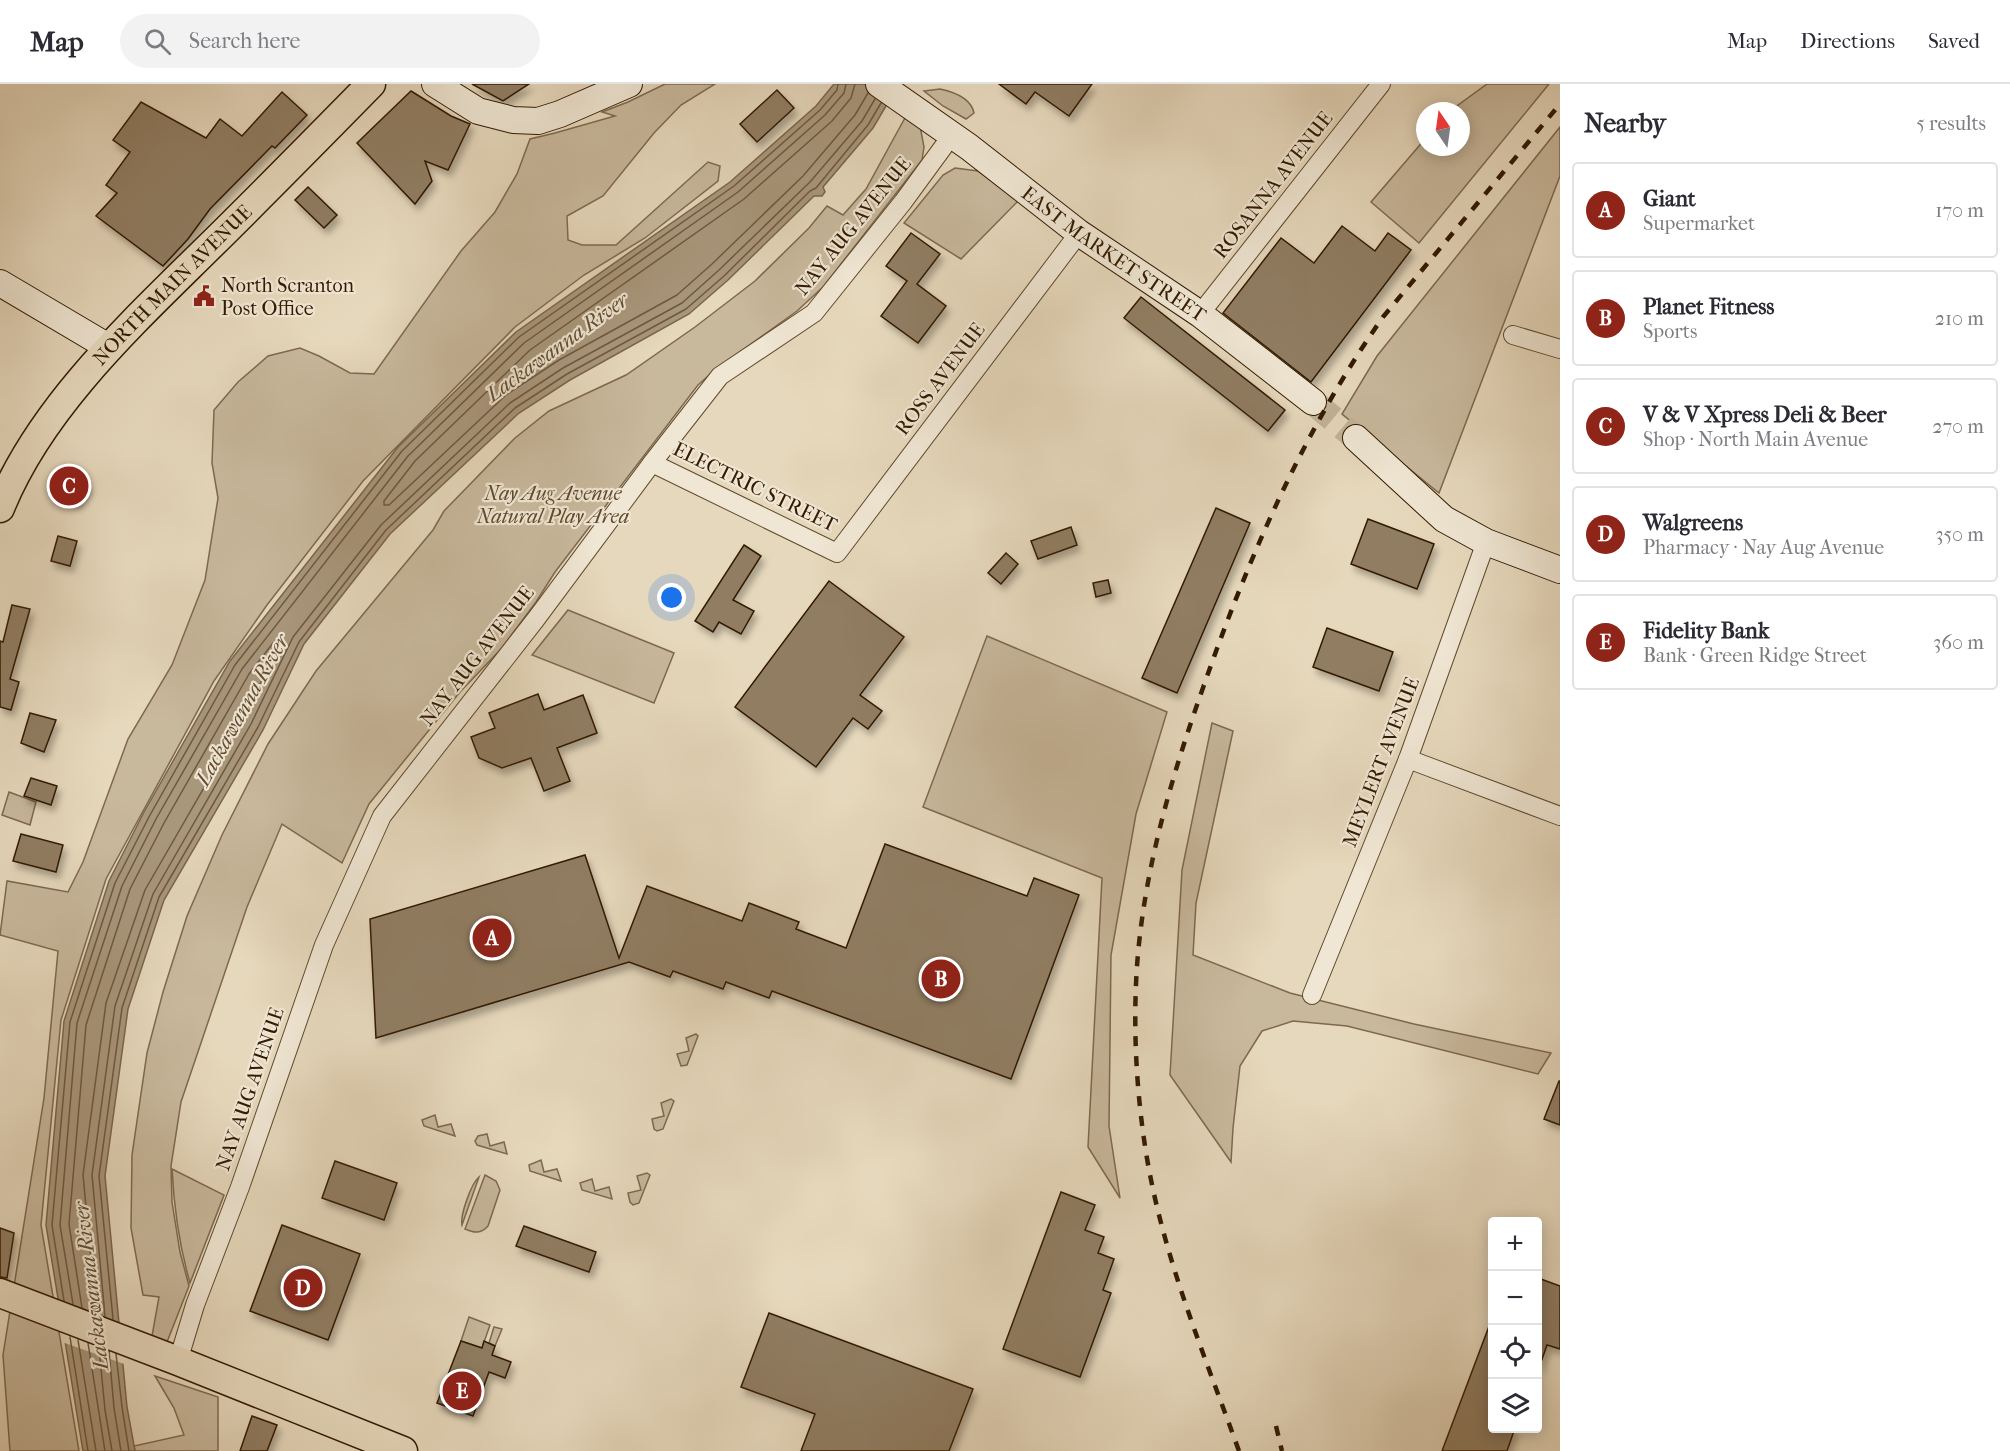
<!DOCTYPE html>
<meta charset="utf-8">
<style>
body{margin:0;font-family:"IM FELL French Canon",serif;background:#f2f2f3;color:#2b2b33}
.controls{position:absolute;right:18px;bottom:18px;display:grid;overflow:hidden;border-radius:6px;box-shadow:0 3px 15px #0003}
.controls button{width:54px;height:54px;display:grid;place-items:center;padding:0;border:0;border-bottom:2px solid #e1e1e2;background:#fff;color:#2b2b33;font:30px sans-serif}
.compass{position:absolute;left:1416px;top:18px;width:54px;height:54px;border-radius:50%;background:#fff;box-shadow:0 3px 15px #0003;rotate:347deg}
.you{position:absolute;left:672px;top:514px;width:21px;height:21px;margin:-15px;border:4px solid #fff;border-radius:50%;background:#1a73e8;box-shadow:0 0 0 9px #1a73e833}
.badge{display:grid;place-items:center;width:39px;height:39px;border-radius:50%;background:#8f2418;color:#fff;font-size:20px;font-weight:700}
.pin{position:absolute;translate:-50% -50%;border:3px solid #fff;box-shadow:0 2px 6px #0006}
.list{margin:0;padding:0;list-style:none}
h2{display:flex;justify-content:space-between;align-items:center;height:78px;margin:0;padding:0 24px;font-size:26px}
h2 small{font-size:20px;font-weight:400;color:#7c7c81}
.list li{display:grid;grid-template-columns:39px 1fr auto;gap:18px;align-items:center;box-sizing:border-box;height:96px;margin:0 12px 12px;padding:0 12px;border:2px solid #e1e1e2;border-radius:6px}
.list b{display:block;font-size:22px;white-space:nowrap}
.list p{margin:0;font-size:20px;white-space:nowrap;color:#7c7c81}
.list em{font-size:20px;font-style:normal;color:#7c7c81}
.icon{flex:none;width:33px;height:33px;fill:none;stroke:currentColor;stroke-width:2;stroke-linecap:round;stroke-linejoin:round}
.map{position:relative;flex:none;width:1560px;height:1367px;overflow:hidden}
header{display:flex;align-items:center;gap:36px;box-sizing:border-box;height:84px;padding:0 30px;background:#fff;border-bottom:2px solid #e1e1e2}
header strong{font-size:28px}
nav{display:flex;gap:33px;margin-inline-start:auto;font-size:21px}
.search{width:420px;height:54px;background:#f2f2f3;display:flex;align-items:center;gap:15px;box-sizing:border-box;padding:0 21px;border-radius:33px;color:#7c7c81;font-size:22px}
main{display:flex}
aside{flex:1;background:#fff}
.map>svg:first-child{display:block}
.green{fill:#c8b89c;stroke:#7e694e;stroke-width:1.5}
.water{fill:#a9977c;stroke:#7a654a;stroke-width:1.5}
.pier{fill:#e6d8bc}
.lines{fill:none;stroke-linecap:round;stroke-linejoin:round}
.shore{stroke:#6e583e;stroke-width:1.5}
.building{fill:#907d62;stroke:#331a00;stroke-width:1.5;filter:url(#shadow)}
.secondary-tunnel{stroke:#c2b296;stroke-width:26;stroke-dasharray:26 13;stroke-linecap:butt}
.street-casing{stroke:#604a2f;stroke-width:20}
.secondary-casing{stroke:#331a00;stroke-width:28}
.primary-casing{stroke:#331a00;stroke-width:31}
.street{stroke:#efe6d3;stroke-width:18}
.secondary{stroke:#efe6d3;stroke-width:26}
.primary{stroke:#e6d8bc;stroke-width:28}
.rail{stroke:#331a00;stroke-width:4.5;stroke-dasharray:10 10;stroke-linecap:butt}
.labels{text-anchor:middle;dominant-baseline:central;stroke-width:4.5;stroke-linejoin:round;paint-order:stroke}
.street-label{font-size:20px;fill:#331a00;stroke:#efe6d3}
.poi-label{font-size:20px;fill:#331a00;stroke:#efe6d3;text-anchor:start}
.park-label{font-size:20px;font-style:italic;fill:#60492f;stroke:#efe6d3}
.water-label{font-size:21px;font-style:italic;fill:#624c32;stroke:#efe6d3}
</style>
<header>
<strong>Map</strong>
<div class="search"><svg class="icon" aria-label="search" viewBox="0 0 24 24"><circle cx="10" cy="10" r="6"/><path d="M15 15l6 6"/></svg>Search here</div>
<nav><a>Map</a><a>Directions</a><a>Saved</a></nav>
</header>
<main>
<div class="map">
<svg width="1560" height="1367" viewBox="0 0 1560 1367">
<defs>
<filter id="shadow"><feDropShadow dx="3.5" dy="6" stdDeviation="3" flood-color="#0004"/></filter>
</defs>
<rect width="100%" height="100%" fill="#e6d8bc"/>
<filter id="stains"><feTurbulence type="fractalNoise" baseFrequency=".00333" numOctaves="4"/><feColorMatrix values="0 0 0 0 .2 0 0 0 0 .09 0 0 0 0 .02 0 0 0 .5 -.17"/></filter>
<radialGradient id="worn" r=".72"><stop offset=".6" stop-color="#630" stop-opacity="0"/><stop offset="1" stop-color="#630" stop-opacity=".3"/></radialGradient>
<g class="green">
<polygon points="665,0 715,0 681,21 654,49 603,112 567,132 568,156 582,161 616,161 708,78 720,82 718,97 645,154 584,191 515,243 363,397 267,521 214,597 106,795 61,936 41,1141 79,1367 10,1367 3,1271 44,1014 58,867 0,851 7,797 68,808 83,778 128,655 172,581 205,496 218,414 212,379 214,326 238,298 268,272 300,264 319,272 350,289 374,290 461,167 495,128 517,90 530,55 555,49 615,32 602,28 628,18"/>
<polygon points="1487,0 1549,0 1419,159 1371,118 1425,55 1425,63 1461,63 1461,27 1450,27"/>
<path d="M940 5C954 8 971 14 974 29L966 35 943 22 924 7Z"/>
<polygon points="906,32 920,42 924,63 922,76 823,203 797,227 716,285 698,301 555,488 536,518 501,565 460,608 369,720 342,779 282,740 247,823 181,1018 171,1082 172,1118 180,1168 189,1202 167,1258 152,1252 159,1213 143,1211 131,1144 132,1071 147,969 163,908 187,832 222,751 268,660 316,587 433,446 444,427 515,354 549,327 626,291 695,243 755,197 809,144 827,122 843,131 866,105"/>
<polygon points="1560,43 1560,92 1439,409 1342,330 1377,272"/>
<polygon points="955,84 978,87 1019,116 961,175 904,139 943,91"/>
<polygon points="568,526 674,569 654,619 532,571"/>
<polygon points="987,552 1167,628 1136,730 1111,871 1109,1042 1120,1114 1088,1063 1102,794 923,723"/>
<polygon points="1212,639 1233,647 1196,819 1193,871 1290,909 1414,940 1551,969 1538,990 1347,942 1293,937 1262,947 1240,982 1233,1044 1231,1078 1170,991 1182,786"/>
<polygon points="9,708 36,718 30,741 2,731"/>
<polygon points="696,950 698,952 687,981 681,982 677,970 689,967 686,954"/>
<polygon points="671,1015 674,1017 663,1045 657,1047 654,1045 652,1035 664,1032 661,1019"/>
<polygon points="435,1031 438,1043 451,1040 455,1052 424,1042 422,1036"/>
<polygon points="487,1050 490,1062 504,1058 507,1070 477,1061 475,1057 478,1052"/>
<polygon points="541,1076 544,1088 557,1085 561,1097 530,1087 529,1081"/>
<path d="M172 1085 224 1111 190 1199C179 1161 174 1124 172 1085Z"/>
<polygon points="647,1089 650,1091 639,1119 633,1121 630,1118 628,1109 641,1106 637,1092"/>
<path d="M485 1091 496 1097 500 1106 488 1142C481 1150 474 1149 465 1145Z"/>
<path d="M479 1093 462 1141C460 1131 471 1100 479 1093Z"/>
<polygon points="592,1095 595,1107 609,1103 612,1115 582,1106 580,1099"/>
<polygon points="469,1233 490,1241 482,1264 461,1257"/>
<polygon points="494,1243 502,1245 495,1262 489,1259"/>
<polygon points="155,1292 218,1313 218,1367 135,1367 134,1362 184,1351 174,1324"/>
</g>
<polygon class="water" points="834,0 899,0 873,44 823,103 825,108 822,112 814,112 728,196 689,230 570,296 519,329 390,450 304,560 263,646 164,816 128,925 105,1092 127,1323 135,1367 83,1367 46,1141 64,937 109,797 144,728 230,577 398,363 516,248 730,98 816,22"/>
<polygon class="pier" points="56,1218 123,1242 127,1281 62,1258"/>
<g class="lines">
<g class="shore">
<polyline points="855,0 851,14 832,37 744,115 530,266 415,377 384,417 384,421 389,421 506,311 559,276 677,211 712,180 803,92 855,31 868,9"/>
<polyline points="64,1217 52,1141 70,938 115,799 150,731 235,581 402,367 519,253 734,102 820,26 837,6 838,0"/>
<polyline points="73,1220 60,1141 77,939 122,802 156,735 242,585 408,372 524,259 738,108 825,31 844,9 846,0"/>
<polyline points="82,1224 69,1140 86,941 130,805 164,739 249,590 273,559 277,558 278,562 243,636 145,806 106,919 83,1091 96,1229"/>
<polyline points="105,1232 92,1091 115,922 153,810 251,640 293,553 381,441 510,319 563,284 682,219 719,186 810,98 862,37 875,15"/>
<polyline points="113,1235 99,1092 122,924 159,813 258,643 299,558 386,446 515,324 567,290 686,225 724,192 810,107 816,104 868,41 881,19"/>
<polyline points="70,1253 88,1367"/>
<polyline points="78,1256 96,1367"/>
<polyline points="88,1259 105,1367"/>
<polyline points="99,1264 105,1326 112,1367"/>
<polyline points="109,1267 114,1324 121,1367"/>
<polyline points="116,1270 122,1323 129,1367"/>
</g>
</g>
<g class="building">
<polygon points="472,0 529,0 503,17"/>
<polygon points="999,0 1092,0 1069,32 1035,8 1026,20"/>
<polygon points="777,6 794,24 757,58 740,40"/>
<polygon points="411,7 451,32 470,40 448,86 425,77 432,97 415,120 357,59"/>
<polygon points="282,8 307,31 275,64 272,62 210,125 188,155 163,182 96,132 117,109 106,101 130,68 113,56 141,18 206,54 220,35 242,52"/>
<polygon points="308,103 337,131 324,144 295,116"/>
<polygon points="1342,142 1375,167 1388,149 1411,166 1311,298 1223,229 1281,154 1314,179"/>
<polygon points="911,149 940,170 917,200 946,222 918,259 881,232 907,197 886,182"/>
<polygon points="1141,213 1285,326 1268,347 1124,234"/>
<polygon points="64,385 88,402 76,419 52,401"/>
<polygon points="1216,424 1250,439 1177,609 1142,594"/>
<polygon points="1368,435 1434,460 1417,505 1351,480"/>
<polygon points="1071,443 1077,461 1038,475 1031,457"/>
<polygon points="58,452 77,457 70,482 51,477"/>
<polygon points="744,461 761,472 733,516 754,527 741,550 719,538 713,548 695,537"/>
<polygon points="1006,469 1018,480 1001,500 988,489"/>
<polygon points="1108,496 1111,509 1096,513 1093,499"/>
<polygon points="829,497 904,553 860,611 882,627 868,645 853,634 816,683 735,623"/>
<polygon points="12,521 30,525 10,595 19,598 11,626 0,623 0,557 3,558"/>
<polygon points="1327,544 1393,568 1379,607 1313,583"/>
<polygon points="538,610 544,626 583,611 597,649 557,664 570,697 544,707 531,674 502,684 479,674 471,653 495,644 489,629"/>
<polygon points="30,629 56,636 44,668 21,659"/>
<polygon points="31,694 57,702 51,721 24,712"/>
<polygon points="21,750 63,761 56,788 13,777"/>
<polygon points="885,760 1027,812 1034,794 1079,811 1011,995 772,907 769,914 726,898 723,905 673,887 670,893 629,878 376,954 370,835 585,771 619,874 647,802 742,837 749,819 799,838 796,845 846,864"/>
<polygon points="1559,997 1560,997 1560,1041 1544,1035"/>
<polygon points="335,1077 397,1099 384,1136 322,1114"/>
<polygon points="1061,1108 1095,1121 1085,1146 1104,1153 1098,1169 1114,1175 1103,1206 1111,1209 1080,1293 1003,1265"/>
<polygon points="282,1141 360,1170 328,1256 250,1227"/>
<polygon points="524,1142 596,1168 589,1188 516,1162"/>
<polygon points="0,1144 14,1149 7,1194 0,1193"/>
<polygon points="1538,1194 1560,1202 1560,1265 1547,1261 1539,1284"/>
<polygon points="769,1229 973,1305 949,1367 801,1367 815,1330 741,1303"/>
<polygon points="1491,1237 1492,1344 1515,1344 1507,1367 1442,1367"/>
<polygon points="461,1257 482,1264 484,1257 495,1262 492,1271 511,1278 505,1294 489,1288 473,1332 437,1319"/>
<polygon points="252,1332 277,1341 267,1367 240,1367"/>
</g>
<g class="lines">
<polyline class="secondary-tunnel" points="1313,318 1356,354"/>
<defs>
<g id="street">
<polyline points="1200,230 1381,0"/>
<polyline points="1513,251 1560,265"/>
<polyline points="652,379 837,469 1079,149"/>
<polyline points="1408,675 1560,732"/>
<polyline points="1312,911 1408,675 1486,458"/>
<polyline points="178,1277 195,1221 240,1103 324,861 382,732 536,535 652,379 720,292 814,229 903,118 952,51"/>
</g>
<g id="secondary">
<polyline points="435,0 478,27 513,36 538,37 560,30 629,0"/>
<path id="s1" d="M879 0 969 63 1079 149 1200 230 1313 318"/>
<polyline points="0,199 110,264"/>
<polyline points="1356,354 1444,435 1486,458 1560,486"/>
</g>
<g id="primary">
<path id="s2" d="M0 424C40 324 131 240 207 165 262 111 317 55 371 0"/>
<polyline points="0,1209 178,1277 403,1367"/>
</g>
</defs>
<use href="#street" class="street-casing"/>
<use href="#secondary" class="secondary-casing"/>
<use href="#primary" class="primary-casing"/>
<use href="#street" class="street"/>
<use href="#secondary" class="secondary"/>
<use href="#primary" class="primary"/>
<g class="rail">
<polyline points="1276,1342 1282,1367"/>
<path d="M1239 1367C1203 1267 1161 1168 1145 1062 1136 1003 1133 941 1137 882 1144 785 1172 691 1204 601 1249 472 1305 344 1383 233L1560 20"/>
</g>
</g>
<defs>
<symbol id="civic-bare" viewBox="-9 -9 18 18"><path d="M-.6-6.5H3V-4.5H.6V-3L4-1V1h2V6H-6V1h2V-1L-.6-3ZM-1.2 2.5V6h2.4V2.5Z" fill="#8f2418" stroke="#efe6d3" stroke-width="2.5" paint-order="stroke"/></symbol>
</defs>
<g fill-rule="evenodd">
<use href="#civic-bare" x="189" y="197" width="30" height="30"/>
</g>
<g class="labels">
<g class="street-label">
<text transform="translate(1273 101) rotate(-52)">ROSANNA AVENUE</text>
<text transform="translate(853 142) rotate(-51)">NAY AUG AVENUE</text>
<text stroke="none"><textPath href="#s1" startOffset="290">EAST MARKET STREET</textPath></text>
<text stroke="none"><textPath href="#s2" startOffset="284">NORTH MAIN AVENUE</textPath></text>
<text transform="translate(940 295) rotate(-53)">ROSS AVENUE</text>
<text transform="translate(755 403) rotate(26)">ELECTRIC STREET</text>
<text transform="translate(477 572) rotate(-52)">NAY AUG AVENUE</text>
<text transform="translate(1381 678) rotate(-69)">MEYLERT AVENUE</text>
<text transform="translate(250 1005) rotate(-71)">NAY AUG AVENUE</text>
</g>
<g class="poi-label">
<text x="221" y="201">North Scranton<tspan x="221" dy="23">Post Office</tspan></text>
</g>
<g class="park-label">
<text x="553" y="409">Nay Aug Avenue<tspan x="553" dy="23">Natural Play Area</tspan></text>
</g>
<g class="water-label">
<text transform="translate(557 263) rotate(-36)">Lackawanna River</text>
<text transform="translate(242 626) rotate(-61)">Lackawanna River</text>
<text transform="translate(91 1202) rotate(-97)">Lackawanna River</text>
</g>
</g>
<rect width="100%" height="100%" filter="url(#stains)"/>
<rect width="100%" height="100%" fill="url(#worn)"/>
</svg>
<div class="controls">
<button>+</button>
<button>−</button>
<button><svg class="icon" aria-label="locate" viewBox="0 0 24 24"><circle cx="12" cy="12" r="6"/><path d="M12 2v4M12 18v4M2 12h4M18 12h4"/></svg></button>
<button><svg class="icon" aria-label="layers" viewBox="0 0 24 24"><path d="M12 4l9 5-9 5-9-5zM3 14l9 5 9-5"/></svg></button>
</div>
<svg class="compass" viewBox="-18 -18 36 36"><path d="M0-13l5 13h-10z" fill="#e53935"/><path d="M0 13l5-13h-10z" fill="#7c7c81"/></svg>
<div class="you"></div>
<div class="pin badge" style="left:492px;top:854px">A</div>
<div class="pin badge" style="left:941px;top:895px">B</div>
<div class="pin badge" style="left:69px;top:402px">C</div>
<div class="pin badge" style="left:303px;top:1204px">D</div>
<div class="pin badge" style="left:462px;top:1307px">E</div>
</div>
<aside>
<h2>Nearby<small>5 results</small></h2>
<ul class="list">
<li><span class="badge">A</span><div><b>Giant</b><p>Supermarket</p></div><em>170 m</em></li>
<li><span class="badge">B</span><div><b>Planet Fitness</b><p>Sports</p></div><em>210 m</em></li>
<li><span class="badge">C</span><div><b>V &amp; V Xpress Deli &amp; Beer</b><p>Shop · North Main Avenue</p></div><em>270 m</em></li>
<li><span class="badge">D</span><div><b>Walgreens</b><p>Pharmacy · Nay Aug Avenue</p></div><em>350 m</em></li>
<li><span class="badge">E</span><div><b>Fidelity Bank</b><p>Bank · Green Ridge Street</p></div><em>360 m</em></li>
</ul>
</aside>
</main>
